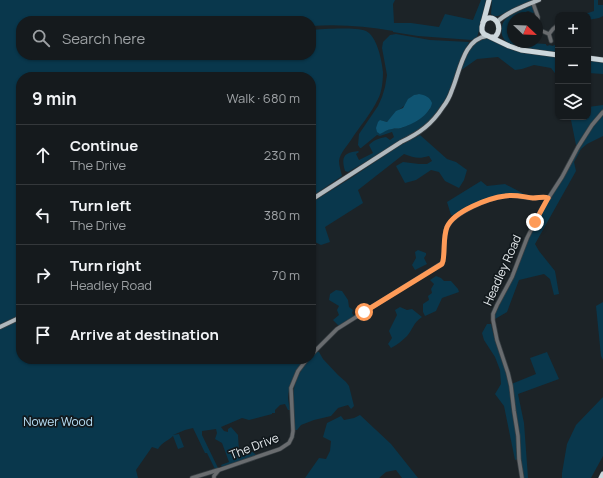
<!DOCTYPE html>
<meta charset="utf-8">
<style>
body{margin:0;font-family:Manrope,sans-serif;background:#1e2326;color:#f1f3f6}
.controls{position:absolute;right:12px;top:12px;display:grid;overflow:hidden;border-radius:8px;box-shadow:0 1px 3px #0004}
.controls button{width:36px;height:36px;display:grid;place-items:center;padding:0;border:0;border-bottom:1px solid #34383b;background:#151a1d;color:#f1f3f6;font:20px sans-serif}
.compass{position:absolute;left:507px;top:12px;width:36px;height:36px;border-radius:50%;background:#151a1d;box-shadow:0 1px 3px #0004;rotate:113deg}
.stop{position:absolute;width:12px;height:12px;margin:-9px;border:3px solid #fe9b58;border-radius:50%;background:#fff}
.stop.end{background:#fe9b58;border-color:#fff;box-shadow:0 1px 4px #0008}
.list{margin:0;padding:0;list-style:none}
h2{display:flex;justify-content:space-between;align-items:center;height:52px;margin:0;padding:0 16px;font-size:17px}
h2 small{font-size:13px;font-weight:400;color:#9da1a4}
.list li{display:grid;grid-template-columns:26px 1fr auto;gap:12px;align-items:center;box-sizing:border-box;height:60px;padding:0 16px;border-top:1px solid #34383b}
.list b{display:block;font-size:15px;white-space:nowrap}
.list p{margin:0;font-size:13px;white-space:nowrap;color:#9da1a4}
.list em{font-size:13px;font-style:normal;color:#9da1a4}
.icon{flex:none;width:22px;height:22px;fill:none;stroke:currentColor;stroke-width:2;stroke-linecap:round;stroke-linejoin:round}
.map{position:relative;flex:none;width:603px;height:478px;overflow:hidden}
.search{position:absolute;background:#151a1d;box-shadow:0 1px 3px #0004;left:16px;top:16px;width:300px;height:44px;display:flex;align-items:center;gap:10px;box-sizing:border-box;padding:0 14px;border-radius:16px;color:#9da1a4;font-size:15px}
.panel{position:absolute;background:#151a1d;box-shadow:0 1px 3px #0004;left:16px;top:72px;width:300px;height:292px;border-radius:16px}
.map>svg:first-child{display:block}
.green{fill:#09374c;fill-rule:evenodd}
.water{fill:#0f5472}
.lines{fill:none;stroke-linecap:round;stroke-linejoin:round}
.minor-casing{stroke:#383f43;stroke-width:5}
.major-casing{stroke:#383f43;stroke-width:5.5}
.highway-casing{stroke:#383f43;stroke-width:6}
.minor{stroke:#696c6f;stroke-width:3.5}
.major{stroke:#b0b8bd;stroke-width:4}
.highway{stroke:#cdd7dc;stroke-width:5}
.route{stroke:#fe9b58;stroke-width:5}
.labels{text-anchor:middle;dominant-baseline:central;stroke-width:3.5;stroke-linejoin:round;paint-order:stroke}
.street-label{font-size:12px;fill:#e7ecef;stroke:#12191d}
.park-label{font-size:12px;fill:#b8e0f7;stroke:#12191d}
</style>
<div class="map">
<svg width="603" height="478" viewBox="0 0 603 478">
<rect width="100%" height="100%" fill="#1c2327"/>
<g class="green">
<path d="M0 0H395L393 4 394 23H411L439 27 445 14 473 20 481 0H486L478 34 477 37 472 40 418 36 393 32V31C365 26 339 24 311 26V21H86L88 19 82 17V21H21V55H119L114 59 115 60 122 55H157L178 58 180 57 211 55H311V30C323 29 355 27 366 31 377 36 382 61 383 72 383 80 382 92 378 99 371 114 360 126 351 140 347 146 340 153 339 161 339 166 341 171 342 176L311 197V77H21V359H305C299 367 291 382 289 391 287 397 289 404 290 410H288L285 404 280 405 275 410V413H272V414L249 420 242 418 221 427 224 431 228 432V429L231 427 238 435 239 452 244 456C248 454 250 452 253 452L256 455V456L222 467 221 465 229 462 222 443 215 439 217 433 216 429 202 431V435L218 468 215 469 207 453H205L193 428 185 430 173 435 179 434 184 447 178 449 173 436C168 441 162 442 158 449L152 447 136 470 138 478H0Z"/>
<polygon points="492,0 535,0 498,16 494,16 491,14"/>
<polygon points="594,0 598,0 598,5 603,5 603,16 599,18 588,20 588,15 585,15 585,14 594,11"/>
<path d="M532 5 535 12 533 13 528 11 519 15 510 20C512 26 512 29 507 32L509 36 513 38V42L546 44V45L548 46 549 45 553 46 554 45 558 46V53C547 51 535 51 524 49 513 47 499 41 502 28 502 25 503 22 505 20 511 12 524 9 532 5Z"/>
<path d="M396 34 430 40 469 42 463 55 447 97 431 120 418 132 399 141 367 161 348 172 345 171C341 156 344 153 358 151L359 152 356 154 359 160 373 153 369 145C374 140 379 138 386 137L390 140 394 137 392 132 380 136 377 135 361 148H360L358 145 359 134 378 106 382 97 385 87 387 75 382 48 383 42 390 35ZM419 94 430 109C423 117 413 124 401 128 397 129 393 128 389 129 386 130 383 132 380 134V120L387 122 400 109C409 104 405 97 419 94Z"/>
<polygon points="483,38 496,41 509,48 558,56 558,77 551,68 534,65 522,69 515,70 498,57 477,59 460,71 466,57 473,45"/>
<polygon points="588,60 603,61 603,74 588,73"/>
<polygon points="603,105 603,136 587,144 581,149 574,162 576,171 535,244 539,251 555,271 559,294 554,295 550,279 544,274 519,280 507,312 495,319 495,314 513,277 527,241 538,219 563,178 580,147 576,145 571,120 575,117 588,117 588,107"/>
<path d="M420 135 447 159 456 162 467 170 464 180 459 188 445 181 439 172 431 170 416 180 405 183 396 166 403 162 419 164H427L432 161 429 156C419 159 414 158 404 154L358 190 363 203 325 227 330 242 321 245 311 240V203L351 178 399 146Z"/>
<polygon points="481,181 487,186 505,184 524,194 520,195 506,194 497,196 468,206 454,215 451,215 447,202"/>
<polygon points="418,250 426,253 426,255 424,258 427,264 415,270 412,265 416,258 415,252"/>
<polygon points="436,276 441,278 444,281 451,281 458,289 459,292 442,298 436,311 425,316 423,312 423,304 429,300 428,296 432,293 431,289 434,284 430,280"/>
<polygon points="336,290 342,291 348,300 349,307 353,310 352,313 354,316 339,326 333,320 339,315 337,310 339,306 329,300 330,294"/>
<polygon points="603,302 603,360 601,356 596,306"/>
<path d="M400 307 407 310 412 309 422 317C413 323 413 329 407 336 402 341 397 345 391 348L388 344 392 338 389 331 397 315 395 310Z"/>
<polygon points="487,324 491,324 494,337 506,369 509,385 536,374 530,358 547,352 559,379 518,394 524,423 528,478 524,478 521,460 520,445 518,459 515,460 504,406 495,394 501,384 500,370 495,357 484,340 482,333"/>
<path d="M316 352H319L323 359 338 375 346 382 349 386 354 406 351 409 348 405 338 408 331 416 314 420 301 425 297 430H294C292 401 289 382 310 359H311V358Z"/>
<polygon points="603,397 603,456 591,478 562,478 562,473 567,444 576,425"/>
<polygon points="360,415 391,444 418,478 402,478 396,470 386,472 379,478 305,478 319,458 326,459 330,451 331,441 323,437 327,423 341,416 344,420 354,418"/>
</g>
<path class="water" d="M419 94C425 95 430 97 432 103 430 115 412 125 401 128 398 129 395 128 392 129 388 129 384 132 380 134L377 132 376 128 378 122 380 120 387 122 396 111 403 108 408 99 414 95Z"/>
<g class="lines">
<defs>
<g id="minor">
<polyline points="533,3 538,17 537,25"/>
<polyline points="537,28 542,31 549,34 551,41"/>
<polyline points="549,34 553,29 558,25"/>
<path d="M311 355 337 329 442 263 443 261C445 250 443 237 447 227 454 212 489 198 505 196 515 194 524 198 533 198 539 198 543 196 549 198"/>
<polyline points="192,478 218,470"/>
<polyline points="214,478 214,476 219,470 280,449 289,443 292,437 293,431 291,388 298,371 307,359"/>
<polyline points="522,478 519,459 518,436 514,411 511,386 508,373 497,340 493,320 493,314 497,305 512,277 527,238 542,208 562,177 578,147 592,125 603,112"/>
</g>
<g id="major">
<path d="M497 22C507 12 526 5 539 0"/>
<path d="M311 200 401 142C420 133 432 124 443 107 447 102 450 96 452 90 460 72 463 39 487 36"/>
<polyline points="0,327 21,317"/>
</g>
<g id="highway">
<polyline points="489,0 482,27 482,31 484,34 509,46 521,50 558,55"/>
<path d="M483 22C493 10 505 27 495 37H492"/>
<polyline points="588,58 603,60"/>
<polyline points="601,478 603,474"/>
</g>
</defs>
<use href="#minor" class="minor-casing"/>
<use href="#major" class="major-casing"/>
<use href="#highway" class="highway-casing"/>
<use href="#minor" class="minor"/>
<use href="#major" class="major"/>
<use href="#highway" class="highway"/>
</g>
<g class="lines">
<path class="route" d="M364 312 442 264 443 261C445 251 443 237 447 227 454 211 489 198 505 196 514 194 524 197 533 198 539 198 544 196 548 198L535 222"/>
</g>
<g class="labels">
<g class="street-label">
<text transform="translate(502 270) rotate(-66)">Headley Road</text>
<text transform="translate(254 446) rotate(-21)">The Drive</text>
</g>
<g class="park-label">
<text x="58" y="421">Nower Wood</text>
</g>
</g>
</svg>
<div class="controls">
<button>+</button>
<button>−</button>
<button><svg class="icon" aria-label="layers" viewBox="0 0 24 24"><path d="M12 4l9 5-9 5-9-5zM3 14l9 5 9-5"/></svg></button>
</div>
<svg class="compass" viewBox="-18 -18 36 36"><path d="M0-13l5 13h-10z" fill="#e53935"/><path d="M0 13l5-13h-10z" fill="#9da1a4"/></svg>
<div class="stop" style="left:364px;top:312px"></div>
<div class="stop end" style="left:535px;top:222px"></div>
<div class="search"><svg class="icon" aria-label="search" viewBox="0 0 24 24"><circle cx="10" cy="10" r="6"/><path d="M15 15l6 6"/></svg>Search here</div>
<section class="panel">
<h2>9 min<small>Walk · 680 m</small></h2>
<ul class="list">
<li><svg class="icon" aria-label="ahead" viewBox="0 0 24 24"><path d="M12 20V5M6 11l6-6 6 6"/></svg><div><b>Continue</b><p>The Drive</p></div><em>230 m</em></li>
<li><svg class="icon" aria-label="left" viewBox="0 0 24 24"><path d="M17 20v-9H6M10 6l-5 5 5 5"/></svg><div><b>Turn left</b><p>The Drive</p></div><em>380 m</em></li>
<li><svg class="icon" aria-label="right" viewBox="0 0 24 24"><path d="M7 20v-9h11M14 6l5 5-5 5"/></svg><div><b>Turn right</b><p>Headley Road</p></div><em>70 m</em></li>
<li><svg class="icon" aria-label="arrive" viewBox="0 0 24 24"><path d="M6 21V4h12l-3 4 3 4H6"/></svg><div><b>Arrive at destination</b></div></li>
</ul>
</section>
</div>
